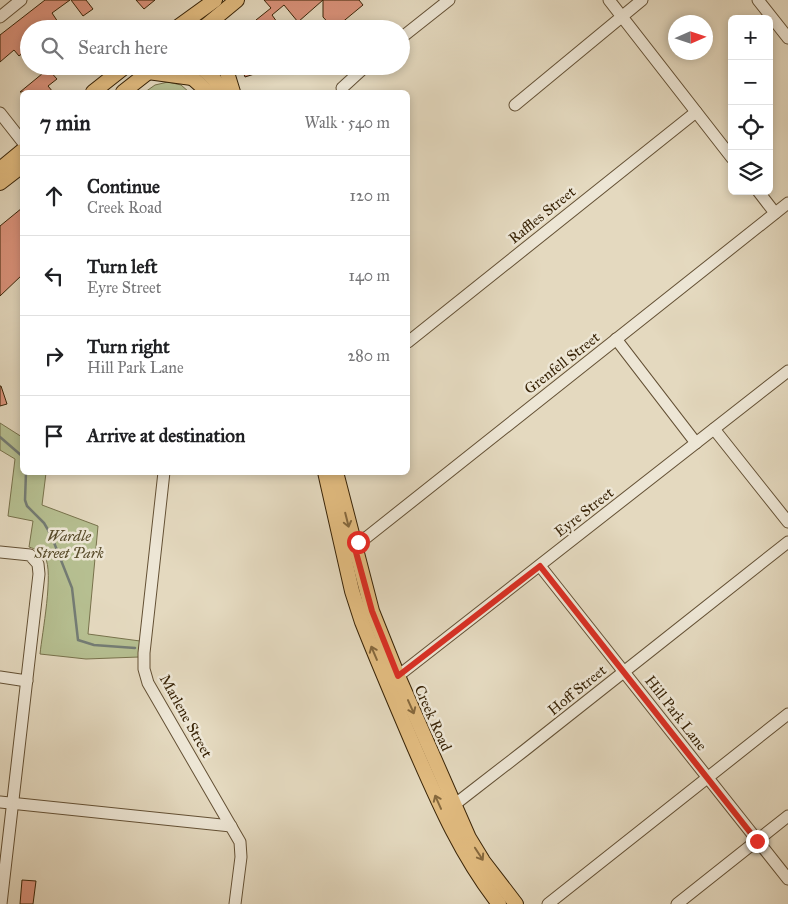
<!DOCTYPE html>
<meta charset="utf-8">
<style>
body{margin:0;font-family:"IM FELL Great Primer",serif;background:#f6f6f6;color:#202124}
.controls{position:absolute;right:15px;top:15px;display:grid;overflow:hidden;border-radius:8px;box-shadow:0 2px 8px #0003}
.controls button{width:45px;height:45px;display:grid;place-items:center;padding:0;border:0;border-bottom:1px solid #e0e0e0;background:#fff;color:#202124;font:25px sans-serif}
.compass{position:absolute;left:668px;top:15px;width:45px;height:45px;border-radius:50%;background:#fff;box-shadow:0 2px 8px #0003;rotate:87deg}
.stop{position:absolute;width:15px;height:15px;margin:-11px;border:4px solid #d93025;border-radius:50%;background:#fff}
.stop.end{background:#d93025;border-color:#fff;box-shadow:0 1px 5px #0008}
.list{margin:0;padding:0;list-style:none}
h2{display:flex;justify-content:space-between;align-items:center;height:65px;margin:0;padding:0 20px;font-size:21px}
h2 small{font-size:16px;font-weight:400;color:#757577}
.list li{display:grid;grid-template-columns:32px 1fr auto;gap:15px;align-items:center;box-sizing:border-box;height:80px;padding:0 20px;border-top:1px solid #e0e0e0}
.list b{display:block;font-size:19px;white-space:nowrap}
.list p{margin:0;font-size:16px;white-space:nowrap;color:#757577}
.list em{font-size:16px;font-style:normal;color:#757577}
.icon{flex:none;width:28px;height:28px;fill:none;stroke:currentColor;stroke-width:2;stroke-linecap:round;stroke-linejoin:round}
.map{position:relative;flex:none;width:788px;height:904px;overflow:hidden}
.search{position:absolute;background:#fff;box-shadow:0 2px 8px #0003;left:20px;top:20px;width:390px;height:55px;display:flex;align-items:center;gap:12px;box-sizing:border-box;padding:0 18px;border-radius:28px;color:#757577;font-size:19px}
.panel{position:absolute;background:#fff;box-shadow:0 2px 8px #0003;left:20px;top:90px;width:390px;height:385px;border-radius:8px}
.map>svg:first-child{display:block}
.green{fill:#b6bf91;stroke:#78724c}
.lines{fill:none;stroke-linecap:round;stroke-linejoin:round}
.stream{stroke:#747c74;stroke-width:2.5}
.building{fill:#dc937c;stroke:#392407}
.minor-casing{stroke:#645135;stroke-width:13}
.major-casing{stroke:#392407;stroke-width:16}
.minor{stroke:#ede6d5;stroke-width:11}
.major{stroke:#e2bc80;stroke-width:14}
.oneway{stroke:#85683d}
.route{stroke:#d93025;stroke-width:6}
.labels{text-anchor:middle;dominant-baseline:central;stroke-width:5;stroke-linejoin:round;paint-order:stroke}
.street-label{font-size:15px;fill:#392407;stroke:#ede6d5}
.park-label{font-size:15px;font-style:italic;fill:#584b2a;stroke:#ede6d5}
</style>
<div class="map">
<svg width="788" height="904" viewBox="0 0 788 904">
<rect width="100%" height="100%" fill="#e4d9bf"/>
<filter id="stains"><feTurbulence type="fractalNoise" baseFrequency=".004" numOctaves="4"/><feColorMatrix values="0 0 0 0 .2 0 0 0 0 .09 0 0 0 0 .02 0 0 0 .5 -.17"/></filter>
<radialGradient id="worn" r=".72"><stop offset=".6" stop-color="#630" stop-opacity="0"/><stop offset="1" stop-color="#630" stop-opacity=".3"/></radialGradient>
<g class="green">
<polygon points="168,82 181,85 189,92 145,92 155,85"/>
<path d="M0 423 22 437V472L46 473 42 505 98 526 88 634 140 641 139 657 86 659 40 654C42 634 54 572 45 557 42 551 35 549 29 547L33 521 8 516 15 459 0 450Z"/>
</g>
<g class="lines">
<g class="stream">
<polyline points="0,437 22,456"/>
<polyline points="26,472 25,500 27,506 44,523 51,535 72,588 78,640 94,645 135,648"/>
</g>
</g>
<g class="building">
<polygon points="45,0 70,0 52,13 58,22 49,29 29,29 29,48 19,56 14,50 0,62 0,35"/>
<polygon points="71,0 86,0 93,9 83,16"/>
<polygon points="136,0 155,0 144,9"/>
<polygon points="264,0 359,0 363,5 334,29 323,17 323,0 298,22 284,5 272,15 282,29 263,29 256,20 271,8"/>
<polygon points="241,66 273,66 273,68 245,77"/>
<polygon points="48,69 57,79 48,86 53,92 20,92"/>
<polygon points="22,208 22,275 0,296 0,226"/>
<polygon points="0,386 1,386 7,404 0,406"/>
<polygon points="22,880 36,881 33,904 20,904"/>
</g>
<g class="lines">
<defs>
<g id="minor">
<polyline points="609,0 732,158"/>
<polyline points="758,0 788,38"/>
<polyline points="0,17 21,0"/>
<polyline points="401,38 449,0"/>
<polyline points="342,88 366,66"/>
<polyline points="515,105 642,0"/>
<polyline points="0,113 22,141"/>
<polyline points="758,191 775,213"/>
<polyline points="616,339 696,443"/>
<polyline points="408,342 696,112"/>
<polyline points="714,429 788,522"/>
<polyline points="164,472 144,653 144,669 148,683 240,842 241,857 235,904"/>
<polyline points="353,545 367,537 788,203"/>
<polyline points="0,552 30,555 38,564 39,574 1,904"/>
<polyline points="540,566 788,879"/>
<polyline points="398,676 788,371"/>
<polyline points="0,677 27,681"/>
<polyline points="0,802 231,826"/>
<polyline points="454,805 525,750 788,542"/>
<polyline points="548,904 788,714"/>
<polyline points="677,904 788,816"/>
</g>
<g id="major">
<polyline points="175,29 215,0"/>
<polyline points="202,29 237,0"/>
<polyline points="179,66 208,92"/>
<polyline points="200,66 214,79 224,92"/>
<polyline points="225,66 233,92"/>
<polyline points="148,72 192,78"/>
<polyline points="93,92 126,66"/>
<polyline points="123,92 155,67"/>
<polyline points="0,169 22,151"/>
<polyline points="0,183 22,166"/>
<path d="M325 472 352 591 362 622C379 665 397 707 415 749 439 804 462 857 499 904"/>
<polyline points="336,472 372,611 398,676 469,838 483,861 516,904"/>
</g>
</defs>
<use href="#minor" class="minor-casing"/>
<use href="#major" class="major-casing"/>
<use href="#minor" class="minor"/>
<use href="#major" class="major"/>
</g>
<defs><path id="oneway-shaft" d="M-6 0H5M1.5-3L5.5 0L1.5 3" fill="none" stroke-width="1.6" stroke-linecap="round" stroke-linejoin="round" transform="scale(1.25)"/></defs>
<g class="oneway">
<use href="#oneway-shaft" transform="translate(347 520) rotate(76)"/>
<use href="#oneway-shaft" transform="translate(374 653) rotate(-113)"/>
<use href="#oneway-shaft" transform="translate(411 707) rotate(66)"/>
<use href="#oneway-shaft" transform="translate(438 802) rotate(-114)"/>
<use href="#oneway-shaft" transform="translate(479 854) rotate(57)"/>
</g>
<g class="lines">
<polyline class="route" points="358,542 354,545 372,611 398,676 540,566 757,841"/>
</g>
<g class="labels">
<g class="street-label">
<text transform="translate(542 215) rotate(-39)">Raffles Street</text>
<text transform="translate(562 363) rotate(-38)">Grenfell Street</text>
<text transform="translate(584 512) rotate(-38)">Eyre Street</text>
<text transform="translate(577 690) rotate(-39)">Hoff Street</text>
<text transform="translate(676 713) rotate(52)">Hill Park Lane</text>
<text transform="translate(186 716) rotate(61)">Marlene Street</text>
<text transform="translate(433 718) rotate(66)">Creek Road</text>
</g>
<g class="park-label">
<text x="69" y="536">Wardle<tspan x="69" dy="17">Street Park</tspan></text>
</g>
</g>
<rect width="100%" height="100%" filter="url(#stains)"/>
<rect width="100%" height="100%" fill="url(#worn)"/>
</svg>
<div class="controls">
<button>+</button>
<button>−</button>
<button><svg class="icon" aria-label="locate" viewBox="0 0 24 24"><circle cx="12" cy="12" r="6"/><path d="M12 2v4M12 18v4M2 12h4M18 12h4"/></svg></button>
<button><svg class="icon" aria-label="layers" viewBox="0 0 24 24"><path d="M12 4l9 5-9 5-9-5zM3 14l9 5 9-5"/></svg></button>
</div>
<svg class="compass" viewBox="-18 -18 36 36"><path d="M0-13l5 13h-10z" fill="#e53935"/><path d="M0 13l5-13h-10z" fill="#757577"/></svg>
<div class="stop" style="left:358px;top:542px"></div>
<div class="stop end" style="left:757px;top:841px"></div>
<div class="search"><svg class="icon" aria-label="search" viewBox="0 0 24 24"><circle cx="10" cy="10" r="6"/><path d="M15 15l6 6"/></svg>Search here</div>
<section class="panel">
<h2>7 min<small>Walk · 540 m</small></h2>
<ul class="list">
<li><svg class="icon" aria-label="ahead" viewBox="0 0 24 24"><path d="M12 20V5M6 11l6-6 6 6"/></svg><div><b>Continue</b><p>Creek Road</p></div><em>120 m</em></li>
<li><svg class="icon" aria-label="left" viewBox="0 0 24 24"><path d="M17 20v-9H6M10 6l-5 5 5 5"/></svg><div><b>Turn left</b><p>Eyre Street</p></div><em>140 m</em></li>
<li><svg class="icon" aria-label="right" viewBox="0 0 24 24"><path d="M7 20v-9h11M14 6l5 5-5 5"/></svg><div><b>Turn right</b><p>Hill Park Lane</p></div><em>280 m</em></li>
<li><svg class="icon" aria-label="arrive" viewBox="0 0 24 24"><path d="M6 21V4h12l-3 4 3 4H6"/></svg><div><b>Arrive at destination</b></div></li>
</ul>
</section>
</div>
